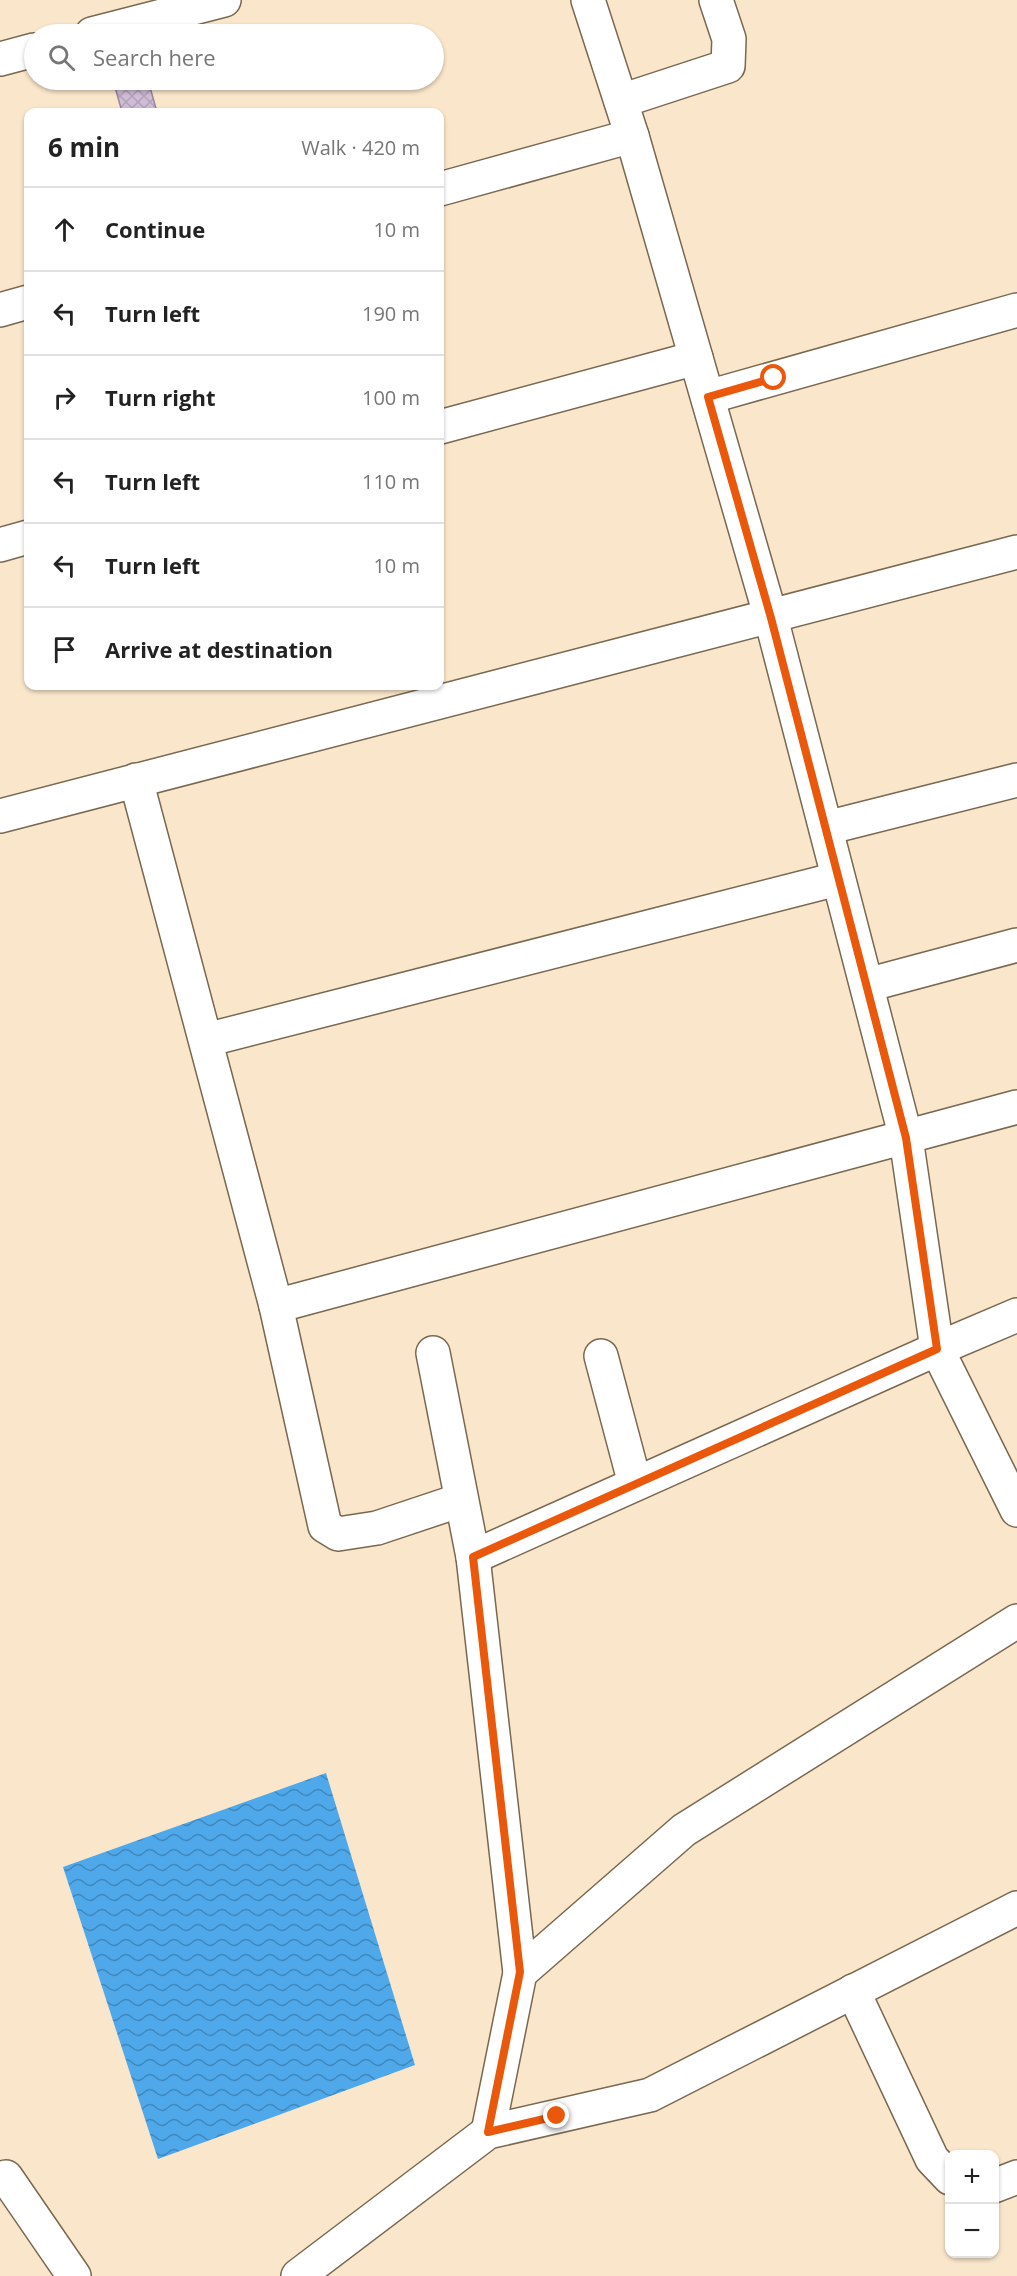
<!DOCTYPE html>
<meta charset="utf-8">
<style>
body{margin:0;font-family:"Open Sans",sans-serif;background:#f6f6f6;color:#222}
.controls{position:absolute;right:18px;bottom:18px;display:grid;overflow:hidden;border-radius:12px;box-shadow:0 2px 4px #0004}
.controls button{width:54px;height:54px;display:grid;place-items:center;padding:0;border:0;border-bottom:2px solid #e0e0e0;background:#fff;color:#222;font:30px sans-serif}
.stop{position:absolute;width:18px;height:18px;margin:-14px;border:4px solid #ea580c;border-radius:50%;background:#fff}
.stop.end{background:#ea580c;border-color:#fff;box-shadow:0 2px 6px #0008}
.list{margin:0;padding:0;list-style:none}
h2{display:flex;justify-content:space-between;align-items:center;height:78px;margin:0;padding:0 24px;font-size:26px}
h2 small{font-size:20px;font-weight:400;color:#767676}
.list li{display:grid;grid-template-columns:39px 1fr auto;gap:18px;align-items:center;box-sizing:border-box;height:84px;padding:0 24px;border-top:2px solid #e0e0e0}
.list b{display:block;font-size:22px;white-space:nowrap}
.list em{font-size:20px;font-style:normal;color:#767676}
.icon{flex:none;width:33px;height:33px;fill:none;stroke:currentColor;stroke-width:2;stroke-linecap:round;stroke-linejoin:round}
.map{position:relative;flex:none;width:1017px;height:2276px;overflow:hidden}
.search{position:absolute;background:#fff;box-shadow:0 2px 4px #0004;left:24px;top:24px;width:420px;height:66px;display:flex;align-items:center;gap:15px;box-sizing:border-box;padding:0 21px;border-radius:33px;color:#767676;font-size:22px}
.panel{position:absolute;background:#fff;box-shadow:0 2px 4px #0004;left:24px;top:108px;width:420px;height:582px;border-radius:12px}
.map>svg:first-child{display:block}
.water{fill:url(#water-waves)}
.building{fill:url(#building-cross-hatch);stroke:#97859e;stroke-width:1.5}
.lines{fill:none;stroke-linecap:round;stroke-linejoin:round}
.minor-casing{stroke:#796850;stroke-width:36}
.minor{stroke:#fff;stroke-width:33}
.route{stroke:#ea580c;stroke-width:8}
</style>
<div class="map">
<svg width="1017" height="2276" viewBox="0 0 1017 2276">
<defs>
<pattern id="water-waves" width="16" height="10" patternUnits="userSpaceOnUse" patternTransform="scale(1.5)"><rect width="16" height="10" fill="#4ea8ea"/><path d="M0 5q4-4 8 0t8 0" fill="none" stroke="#4088bc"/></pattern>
<pattern id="building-cross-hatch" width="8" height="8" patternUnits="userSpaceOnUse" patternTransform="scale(1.5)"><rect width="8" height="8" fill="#cfbcd7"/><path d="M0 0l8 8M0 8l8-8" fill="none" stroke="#b1a1b7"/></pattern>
</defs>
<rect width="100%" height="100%" fill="#fae6cb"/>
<polygon class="water" points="326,1773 415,2065 158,2159 63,1867"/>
<polygon class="building" points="113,80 148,80 157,112 122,112"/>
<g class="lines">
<defs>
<g id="minor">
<polyline points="588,0 632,136 771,618 906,1138 937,1349 1017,1510"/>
<polyline points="92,34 224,0"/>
<polyline points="0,59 34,50"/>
<polyline points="621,101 728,66 729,39 716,0"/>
<polyline points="440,189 632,136"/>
<polyline points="0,310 28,302"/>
<polyline points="708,397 1017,310"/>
<polyline points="440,427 696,358"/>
<polyline points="0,545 28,537"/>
<polyline points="136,780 276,1306 325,1526 338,1534 377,1528 461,1500"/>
<path d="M0 816C338 725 679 643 1017 552"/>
<polyline points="826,828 1017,780"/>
<polyline points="867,985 1017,945"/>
<polyline points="206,1040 837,879"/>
<polyline points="276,1306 1017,1107"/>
<polyline points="433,1353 473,1557 520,1973 488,2132"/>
<polyline points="601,1356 635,1484"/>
<polyline points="473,1557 937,1349 1017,1315"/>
<polyline points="520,1973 684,1830 1017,1621"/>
<polyline points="853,1991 932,2159 950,2178"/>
<polyline points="6,2177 74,2276"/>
<polyline points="994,2186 1017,2177"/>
<polyline points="298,2276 488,2132 650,2095 1017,1908"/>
</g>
</defs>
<use href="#minor" class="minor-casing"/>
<use href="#minor" class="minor"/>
</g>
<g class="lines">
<polyline class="route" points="557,2116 488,2132 520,1972 473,1557 937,1349 906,1138 771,618 708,397 774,378"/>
</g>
</svg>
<div class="controls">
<button>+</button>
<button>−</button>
</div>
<div class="stop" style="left:774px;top:378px"></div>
<div class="stop end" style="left:557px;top:2116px"></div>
<div class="search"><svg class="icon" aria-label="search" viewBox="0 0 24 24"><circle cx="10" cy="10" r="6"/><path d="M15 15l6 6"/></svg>Search here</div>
<section class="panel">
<h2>6 min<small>Walk · 420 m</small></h2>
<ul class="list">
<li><svg class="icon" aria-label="ahead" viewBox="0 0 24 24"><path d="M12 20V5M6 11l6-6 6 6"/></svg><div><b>Continue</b></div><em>10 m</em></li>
<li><svg class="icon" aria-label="left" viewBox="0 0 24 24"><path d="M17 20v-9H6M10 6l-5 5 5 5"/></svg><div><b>Turn left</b></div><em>190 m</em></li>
<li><svg class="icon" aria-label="right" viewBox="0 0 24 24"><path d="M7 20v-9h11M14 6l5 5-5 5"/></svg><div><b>Turn right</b></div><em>100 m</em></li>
<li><svg class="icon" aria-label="left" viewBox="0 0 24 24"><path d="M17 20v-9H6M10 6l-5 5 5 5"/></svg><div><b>Turn left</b></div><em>110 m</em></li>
<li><svg class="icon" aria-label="left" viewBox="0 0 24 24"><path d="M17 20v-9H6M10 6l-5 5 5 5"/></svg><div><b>Turn left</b></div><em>10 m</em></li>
<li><svg class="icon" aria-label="arrive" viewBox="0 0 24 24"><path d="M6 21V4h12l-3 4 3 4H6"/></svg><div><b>Arrive at destination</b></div></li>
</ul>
</section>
</div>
